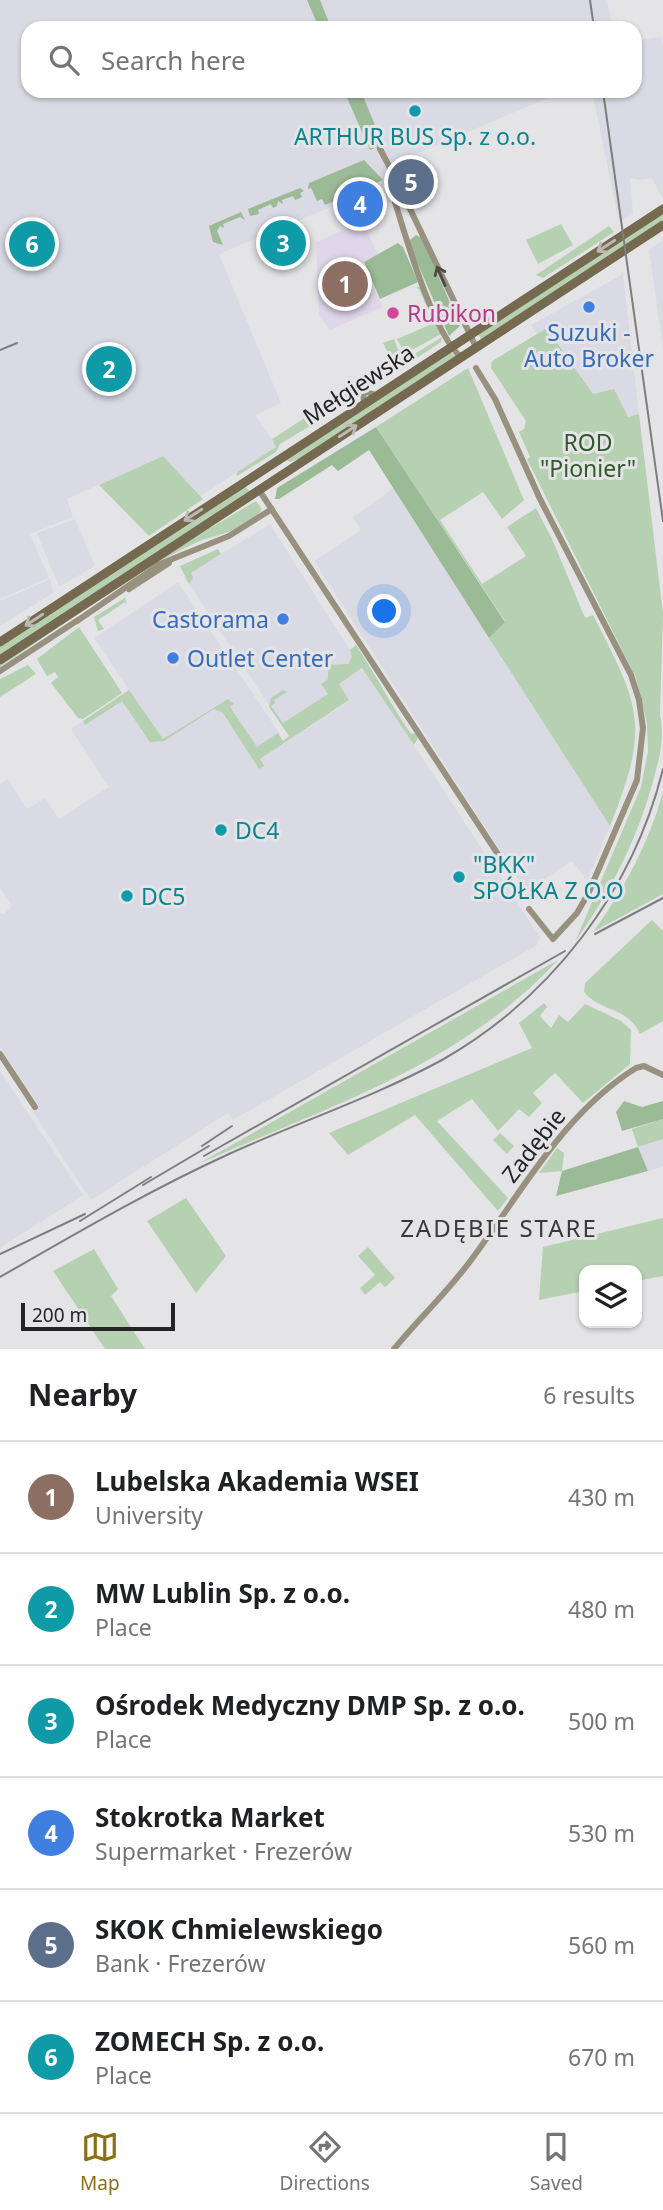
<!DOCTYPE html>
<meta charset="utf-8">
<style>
body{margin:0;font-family:"Noto Sans",sans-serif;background:#f6f6f6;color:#202124}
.controls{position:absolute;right:21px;bottom:21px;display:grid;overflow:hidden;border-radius:14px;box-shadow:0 2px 5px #0004}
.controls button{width:63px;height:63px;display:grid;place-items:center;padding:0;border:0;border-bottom:2px solid #e0e0e0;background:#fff;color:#202124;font:35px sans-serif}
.scale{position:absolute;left:21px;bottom:18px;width:154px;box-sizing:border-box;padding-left:7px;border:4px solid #242425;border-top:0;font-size:19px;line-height:24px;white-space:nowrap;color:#242425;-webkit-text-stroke:5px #e4e4e7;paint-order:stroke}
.you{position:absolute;left:385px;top:612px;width:24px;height:24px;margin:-18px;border:5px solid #fff;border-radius:50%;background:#1a73e8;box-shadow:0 0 0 10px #1a73e833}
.badge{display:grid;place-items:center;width:46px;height:46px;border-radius:50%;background:#877112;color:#fff;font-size:23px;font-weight:700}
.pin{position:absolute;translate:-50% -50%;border:4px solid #fff;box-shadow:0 2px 7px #0006}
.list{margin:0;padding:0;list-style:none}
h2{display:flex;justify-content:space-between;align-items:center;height:91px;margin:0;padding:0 28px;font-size:30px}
h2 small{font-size:23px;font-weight:400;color:#757577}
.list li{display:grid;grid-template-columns:46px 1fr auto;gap:21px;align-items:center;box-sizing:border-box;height:112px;padding:0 28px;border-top:2px solid #e0e0e0}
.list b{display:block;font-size:26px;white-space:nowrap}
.list p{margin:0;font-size:23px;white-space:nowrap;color:#757577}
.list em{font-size:23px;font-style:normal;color:#757577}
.icon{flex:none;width:38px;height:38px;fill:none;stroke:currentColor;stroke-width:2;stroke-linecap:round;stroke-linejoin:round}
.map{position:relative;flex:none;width:663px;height:1349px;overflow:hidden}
.search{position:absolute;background:#fff;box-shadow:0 2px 5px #0004;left:21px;right:21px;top:21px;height:77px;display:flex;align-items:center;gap:18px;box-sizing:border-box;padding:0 24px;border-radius:21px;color:#757577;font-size:26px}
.sheet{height:763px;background:#fff}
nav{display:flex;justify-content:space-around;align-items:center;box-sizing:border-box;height:98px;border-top:2px solid #e0e0e0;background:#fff;font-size:19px;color:#757577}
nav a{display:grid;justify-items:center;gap:4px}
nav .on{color:#877112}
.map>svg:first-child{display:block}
.built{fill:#dadae5}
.education{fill:#e0d6ea}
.green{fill:#b6d0b2}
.forest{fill:#9bba96}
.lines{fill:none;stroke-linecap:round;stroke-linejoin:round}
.street{stroke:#99917f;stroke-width:6}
.secondary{stroke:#756a50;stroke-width:9}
.rail{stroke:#7e7e80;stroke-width:2}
.oneway{stroke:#bdb9b2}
.oneway2{stroke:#4d4a44}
.culture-dot{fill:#0f9aa8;stroke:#e4e4e7;stroke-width:2.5}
.shop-dot{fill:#3f7fe0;stroke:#e4e4e7;stroke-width:2.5}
.hotel-dot{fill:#d1479c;stroke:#e4e4e7;stroke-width:2.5}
.labels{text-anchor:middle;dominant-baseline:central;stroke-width:6;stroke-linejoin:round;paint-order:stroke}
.culture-label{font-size:23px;fill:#0d838f;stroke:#e4e4e7;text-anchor:start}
.hotel-label{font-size:23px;fill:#b23c85;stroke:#e4e4e7;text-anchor:start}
.shop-label{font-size:23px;fill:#366cbe;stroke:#e4e4e7}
.street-label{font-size:23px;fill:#242425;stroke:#e4e4e7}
.park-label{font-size:23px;fill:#2f5a29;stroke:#e4e4e7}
.neighbourhood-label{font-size:24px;letter-spacing:2px;fill:#39393b;stroke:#e4e4e7}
</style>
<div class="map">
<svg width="663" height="1349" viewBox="0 0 663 1349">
<rect width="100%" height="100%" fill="#e4e4e7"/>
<g class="built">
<polygon points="0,0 607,0 613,28 28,28 28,91 564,91 412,156 417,171 219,254 281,403 255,415 277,446 201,496 163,456 67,499 73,517 30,534 49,578 0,599"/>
<polygon points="660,37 663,45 663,199 652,178 639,180 630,178 633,214 619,222 592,91 635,91 635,40"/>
<polygon points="663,240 663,349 649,250"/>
<polygon points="623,274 639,414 628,417 593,394 548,328 537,334 531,325"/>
<polygon points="394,488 610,826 587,881 572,861 526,891 314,561 361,530 353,517"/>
<polygon points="75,519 95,566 59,587 37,533"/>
<polygon points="270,524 360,666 327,688 331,694 283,726 184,577"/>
<polygon points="50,579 53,593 0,626 0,601"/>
<polygon points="178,582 280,734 254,751 260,759 349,701 339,684 363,668 540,937 537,945 233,1120 228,1113 91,1200 32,1110 39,1105 0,1047 0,913 4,914 12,906 0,887 0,784 8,779 27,809 45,798 59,819 109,787 71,729 129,690 94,638"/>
<polygon points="0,1071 83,1195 0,1248"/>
<polygon points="663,1139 663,1167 648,1171 638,1147"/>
</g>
<polygon class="education" points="363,222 378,255 363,262 382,307 330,330 319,315 316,242"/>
<g class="green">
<polygon points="663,213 663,220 481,339 478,334"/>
<polygon points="561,224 573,245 538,264 526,240"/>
<polygon points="609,226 614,232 543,278 536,275"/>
<polygon points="421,286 441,334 405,354 397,339 434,323 419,289 416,288"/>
<path d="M547 328 593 394 614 389 628 417 639 414 663 614 660 715C663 727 662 748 658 762 642 830 615 885 575 942L641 787 648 751 647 724 636 678 527 459 530 457 519 432 524 429 526 421 491 368 492 361Z"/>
<polygon points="442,337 441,342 371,388 364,385"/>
<polygon points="394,339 400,355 391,363 392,360 383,343"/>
<polygon points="450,352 455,356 301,458 290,462 286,460"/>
<path d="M468 368 524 500 502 519 483 492 440 520 482 584 526 556 507 527 536 508 553 541 585 618 593 615C641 708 650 726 610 826L489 638 505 621 376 427Z"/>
<polygon points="353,382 360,396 280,444 276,452 237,476 236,473 276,447 272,439 347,391 345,387"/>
<polygon points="163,456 203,499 149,536 99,485"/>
<polygon points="245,486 250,492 0,656 0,645"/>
<path d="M256 501 262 509C249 532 213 534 191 545 124 578 62 626 0 667V663L178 547Z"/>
<polygon points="218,549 221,554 191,573 193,578 189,584 180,566"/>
<polygon points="125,598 127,605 125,602 98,620 104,629 98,631 94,617"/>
<polygon points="79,627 122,693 83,719 78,718 51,683 58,677 55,672 47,676 37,659"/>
<path d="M356 645C376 675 391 705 411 734L415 733 418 738 414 745 362 668 339 684 349 700 260 759 264 766 259 769 223 713 214 709 164 741 150 742 122 701 85 725 83 721 129 690 163 739 228 699 234 704 230 707 257 747 278 733 283 741 289 736 269 707 271 698 283 690 287 692 274 700 275 703 271 706 283 723 328 694 321 684 328 679V665L348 664 352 657 350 650Z"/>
<polygon points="28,665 36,674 0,697 0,679"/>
<path d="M663 792V894L593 932C624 890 649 842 663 792Z"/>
<path d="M652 920 663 931V1021L640 1034C627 1006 602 1013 584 992L585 983Z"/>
<path d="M558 960C460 1066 327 1107 198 1164Z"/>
<polygon points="544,1003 547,1007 540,1016 551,1028 559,1015 568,1022 585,1004 621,1021 631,1030 630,1064 583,1103 555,1073 533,1093 542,1103 529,1117 519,1109 498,1131 472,1099 437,1121 508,1198 498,1211 415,1115 348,1155 329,1133 532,1048 519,1023"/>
<polygon points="663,1119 663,1139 638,1147 632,1129"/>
<polygon points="500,1133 514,1146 507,1154 493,1140"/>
<polygon points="557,1148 564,1153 562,1171 539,1173"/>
<polygon points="186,1198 226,1256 196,1293 147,1221"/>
<polygon points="663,1218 663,1276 637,1281 637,1270 584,1270 584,1291 539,1300 543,1247"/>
<polygon points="368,1247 395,1278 385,1287 380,1282 365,1295 360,1288 375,1275 358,1256"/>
<polygon points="94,1249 118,1289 111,1296 145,1349 105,1349 53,1271"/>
</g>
<g class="forest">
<polygon points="307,0 320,0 330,25 319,28"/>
<polygon points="344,91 361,91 383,145 370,150"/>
<polygon points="364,160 383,180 325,205 322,199 317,201 311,188 308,189 309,183"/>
<polygon points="300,188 304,191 300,193 302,197 295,200 293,196 282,200 283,204 278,201 277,206 273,208 271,204 258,210 259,214 250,216 248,209"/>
<polygon points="241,212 245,220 240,217 223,224 224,228 220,226 217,231 223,245 213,242 209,226"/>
<polygon points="416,235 422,238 460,326 449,336 410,246 410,240"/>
<polygon points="398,243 403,247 418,282 380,299 364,262"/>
<polygon points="376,427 505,622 489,638 369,450 338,471 332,465 279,499 275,499 277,488"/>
<polygon points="624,1101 642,1107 663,1101 663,1119 622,1131 616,1112"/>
<polygon points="638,1147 648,1171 556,1196 562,1171"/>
</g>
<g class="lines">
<g class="street">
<polyline points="380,149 396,179"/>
<polyline points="401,190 476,347"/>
<path d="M405 198 395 202C406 238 434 335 461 357"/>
<polyline points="476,368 495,399 540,499 631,675 639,700 643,728 637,780 588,894 577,913 553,939 529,909"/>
<polyline points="364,403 363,391 376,395"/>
<polyline points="259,490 507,868"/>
<polyline points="129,589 169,563"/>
<polyline points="77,621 160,564 229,536 272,509"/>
<polyline points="0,671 78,620"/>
<polyline points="0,1054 35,1107"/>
<path d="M394 1349C420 1317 450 1290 474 1256 523 1190 564 1113 636 1068L644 1066 663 1075"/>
</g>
<g class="secondary">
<polyline points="0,642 663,209"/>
<polyline points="0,660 663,225"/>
</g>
<g class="rail">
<polyline points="590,0 594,28"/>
<polyline points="603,91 663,521"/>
<polyline points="0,350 17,343"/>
<polyline points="595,934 663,898"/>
<polyline points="202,1146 232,1126"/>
<polyline points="204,1156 565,951"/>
<polyline points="143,1185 209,1146"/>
<polyline points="80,1221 151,1177"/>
<polyline points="0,1254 85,1214"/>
<path d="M0 1277C75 1234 150 1190 229 1154 299 1122 374 1097 442 1060 551 998 633 891 663 769"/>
</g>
</g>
<defs><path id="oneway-shaft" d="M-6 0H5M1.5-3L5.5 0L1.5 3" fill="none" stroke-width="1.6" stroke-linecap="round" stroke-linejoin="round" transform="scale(1.75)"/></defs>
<g class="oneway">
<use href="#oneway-shaft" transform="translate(606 246) rotate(147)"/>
<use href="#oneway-shaft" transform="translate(348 431) rotate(-33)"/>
<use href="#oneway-shaft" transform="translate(193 515) rotate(147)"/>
<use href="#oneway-shaft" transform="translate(34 620) rotate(147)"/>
</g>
<use class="oneway2" href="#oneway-shaft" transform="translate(441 276) rotate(-113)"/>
<g class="culture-dot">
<circle cx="415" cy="111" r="7"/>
<circle cx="221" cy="830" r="7"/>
<circle cx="459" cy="877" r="7"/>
<circle cx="127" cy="896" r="7"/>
</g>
<g class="shop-dot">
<circle cx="589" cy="307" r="7"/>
<circle cx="283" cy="619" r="7"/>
<circle cx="173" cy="658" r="7"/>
</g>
<circle class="hotel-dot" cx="393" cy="313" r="7"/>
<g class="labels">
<g class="culture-label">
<text x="415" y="136" text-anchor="middle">ARTHUR BUS Sp. z o.o.</text>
<text x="235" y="830">DC4</text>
<text x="473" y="864">"BKK"<tspan x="473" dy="26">SPÓŁKA Z O.O</tspan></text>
<text x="141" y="896">DC5</text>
</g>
<g class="hotel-label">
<text x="407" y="313">Rubikon</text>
</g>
<g class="shop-label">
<text x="589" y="332">Suzuki -<tspan x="589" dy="26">Auto Broker</tspan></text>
<text x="269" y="619" text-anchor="end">Castorama</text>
<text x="187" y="658" text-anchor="start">Outlet Center</text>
</g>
<g class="street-label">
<text transform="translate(358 384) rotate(-33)">Mełgiewska</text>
<text transform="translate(533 1145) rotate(-52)">Zadębie</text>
</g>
<g class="park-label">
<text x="588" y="442">ROD<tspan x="588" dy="26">"Pionier"</tspan></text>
</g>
<g class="neighbourhood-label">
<text x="499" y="1227">ZADĘBIE STARE</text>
</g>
</g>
</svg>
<div class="controls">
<button><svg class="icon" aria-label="layers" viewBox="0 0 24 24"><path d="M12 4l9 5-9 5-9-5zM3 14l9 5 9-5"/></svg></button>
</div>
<div class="scale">200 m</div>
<div class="you"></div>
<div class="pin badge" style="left:345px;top:284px;background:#8d6e63">1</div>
<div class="pin badge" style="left:109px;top:369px;background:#0f9aa8">2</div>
<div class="pin badge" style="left:283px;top:243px;background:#0f9aa8">3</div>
<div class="pin badge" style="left:360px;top:204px;background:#3f7fe0">4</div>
<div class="pin badge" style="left:411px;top:182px;background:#5c6f8a">5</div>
<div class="pin badge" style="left:32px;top:244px;background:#0f9aa8">6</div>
<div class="search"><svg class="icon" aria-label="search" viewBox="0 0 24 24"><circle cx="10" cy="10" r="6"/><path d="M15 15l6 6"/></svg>Search here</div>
</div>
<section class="sheet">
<h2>Nearby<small>6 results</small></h2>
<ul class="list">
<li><span class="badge" style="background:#8d6e63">1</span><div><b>Lubelska Akademia WSEI</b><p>University</p></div><em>430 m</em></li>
<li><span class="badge" style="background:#0f9aa8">2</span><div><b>MW Lublin Sp. z o.o.</b><p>Place</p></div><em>480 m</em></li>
<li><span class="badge" style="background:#0f9aa8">3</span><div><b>Ośrodek Medyczny DMP Sp. z o.o.</b><p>Place</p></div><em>500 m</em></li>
<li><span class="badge" style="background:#3f7fe0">4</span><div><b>Stokrotka Market</b><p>Supermarket · Frezerów</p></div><em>530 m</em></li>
<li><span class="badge" style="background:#5c6f8a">5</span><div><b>SKOK Chmielewskiego</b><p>Bank · Frezerów</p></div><em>560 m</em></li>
<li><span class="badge" style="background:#0f9aa8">6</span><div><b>ZOMECH Sp. z o.o.</b><p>Place</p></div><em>670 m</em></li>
</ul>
</section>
<nav>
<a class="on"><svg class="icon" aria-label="map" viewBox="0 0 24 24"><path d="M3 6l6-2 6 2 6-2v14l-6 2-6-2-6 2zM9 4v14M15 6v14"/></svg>Map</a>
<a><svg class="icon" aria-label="directions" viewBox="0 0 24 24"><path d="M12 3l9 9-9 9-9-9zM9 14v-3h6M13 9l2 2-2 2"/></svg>Directions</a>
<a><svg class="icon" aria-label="saved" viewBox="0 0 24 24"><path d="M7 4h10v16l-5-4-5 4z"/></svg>Saved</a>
</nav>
